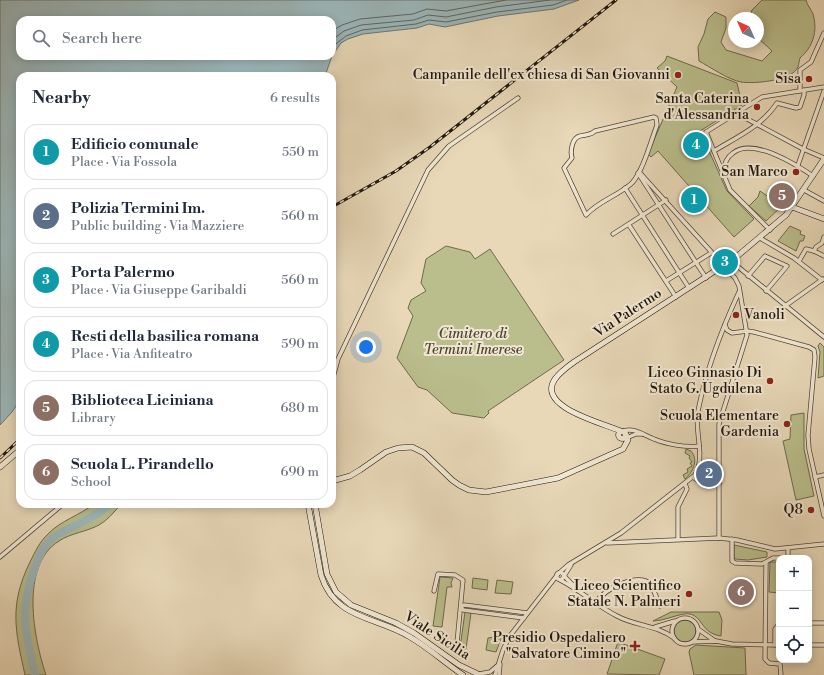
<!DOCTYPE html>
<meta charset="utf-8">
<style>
body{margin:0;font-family:"Libre Bodoni",serif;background:#f6f6f7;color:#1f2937}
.controls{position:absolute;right:12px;bottom:12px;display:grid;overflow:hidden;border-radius:8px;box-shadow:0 2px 10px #0003}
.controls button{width:36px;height:36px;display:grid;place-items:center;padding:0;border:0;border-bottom:1px solid #e0e1e3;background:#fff;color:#1f2937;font:20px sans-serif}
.compass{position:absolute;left:728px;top:12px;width:36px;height:36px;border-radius:50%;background:#fff;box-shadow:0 2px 10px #0003;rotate:315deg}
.you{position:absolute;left:366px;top:347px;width:14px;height:14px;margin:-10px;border:3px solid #fff;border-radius:50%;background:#1a73e8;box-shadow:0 0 0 6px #1a73e833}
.badge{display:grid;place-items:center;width:26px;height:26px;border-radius:50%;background:#111827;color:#fff;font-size:13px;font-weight:700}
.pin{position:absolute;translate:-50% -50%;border:2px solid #fff;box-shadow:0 1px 4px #0006}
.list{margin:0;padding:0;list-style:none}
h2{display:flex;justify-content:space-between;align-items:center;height:52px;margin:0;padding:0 16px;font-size:17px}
h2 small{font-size:13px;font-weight:400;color:#747a83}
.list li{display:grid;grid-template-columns:26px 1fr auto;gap:12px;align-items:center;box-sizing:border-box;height:56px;margin:0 8px 8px;padding:0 8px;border:1px solid #e0e1e3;border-radius:12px}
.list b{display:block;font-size:15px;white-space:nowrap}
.list p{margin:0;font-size:13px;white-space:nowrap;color:#747a83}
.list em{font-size:13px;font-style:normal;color:#747a83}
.icon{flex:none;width:22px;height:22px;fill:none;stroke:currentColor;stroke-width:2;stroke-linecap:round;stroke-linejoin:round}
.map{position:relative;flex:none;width:824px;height:675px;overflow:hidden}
.search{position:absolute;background:#fff;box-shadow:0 2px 10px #0003;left:16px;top:16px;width:320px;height:44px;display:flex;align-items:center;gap:10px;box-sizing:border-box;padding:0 14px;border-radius:12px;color:#747a83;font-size:15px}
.panel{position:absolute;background:#fff;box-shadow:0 2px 10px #0003;left:16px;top:72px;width:320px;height:436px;border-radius:12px}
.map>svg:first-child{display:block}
.green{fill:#babe8c;stroke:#6d6a4c}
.water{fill:#9cb7ba;stroke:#6a7775}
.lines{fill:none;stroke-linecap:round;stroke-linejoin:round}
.shore{stroke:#5e6664;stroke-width:1}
.river{stroke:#9cb7ba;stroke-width:8}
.street-casing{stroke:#524638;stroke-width:5}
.secondary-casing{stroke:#20160d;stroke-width:6}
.street{stroke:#f0e6d1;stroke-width:3.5}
.secondary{stroke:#f0e6d1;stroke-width:5}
.rail-casing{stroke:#20160d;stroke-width:3}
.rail{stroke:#f0e6d1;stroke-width:1.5;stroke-dasharray:4.5;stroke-linecap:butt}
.poi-dot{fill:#8f2418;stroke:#f0e6d1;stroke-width:1.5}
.labels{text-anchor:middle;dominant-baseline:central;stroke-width:4;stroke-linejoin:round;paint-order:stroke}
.poi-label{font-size:14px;fill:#20160d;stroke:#f0e6d1;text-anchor:end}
.street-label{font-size:14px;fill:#20160d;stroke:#f0e6d1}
.park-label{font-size:14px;font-style:italic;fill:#4e4833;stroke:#f0e6d1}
</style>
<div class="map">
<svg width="824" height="675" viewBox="0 0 824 675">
<rect width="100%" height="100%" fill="#e8d8b8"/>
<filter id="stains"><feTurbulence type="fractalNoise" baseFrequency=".005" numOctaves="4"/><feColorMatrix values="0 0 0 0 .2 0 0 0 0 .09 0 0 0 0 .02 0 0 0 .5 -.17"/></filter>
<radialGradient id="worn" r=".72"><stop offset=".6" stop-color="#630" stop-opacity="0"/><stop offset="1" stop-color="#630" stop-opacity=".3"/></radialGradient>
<g class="green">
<path d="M762 0H806C807 5 811 9 813 14 818 31 813 47 800 58 799 60 799 64 798 67 792 81 754 84 741 82 729 80 710 67 699 61L698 47 704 34 708 19 715 12 726 17V28L721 42 726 50 762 61 772 51 758 38V18H749L752 10Z"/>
<polygon points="667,56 737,83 742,105 700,131 727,191 754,219 734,237 658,151 651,157 648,154 677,87 657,68 665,61"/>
<polygon points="760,191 782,206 766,221 749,206 758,197"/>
<polygon points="790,226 801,231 800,234 805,236 803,241 800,241 796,251 778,241"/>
<polygon points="446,246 470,252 475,259 490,249 564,360 488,411 489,413 484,418 452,413 427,390 418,387 397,358 413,316 408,308 411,300 426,291 421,283 426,259"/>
<polygon points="820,343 824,347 824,376 818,378 820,352 818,346"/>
<polygon points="804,413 804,449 814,496 796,500 783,441 790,439 791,415"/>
<path d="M686 449 691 451C699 460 693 472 685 479L683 475 688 472 687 469 692 466 690 463 692 462 689 458 690 456 685 453Z"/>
<path d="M94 504H121C114 512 108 520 99 525 86 532 71 533 59 541 19 566 34 639 46 675H25C15 630 9 605 30 562 35 552 40 541 48 534 60 521 80 515 94 504Z"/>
<polygon points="734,545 767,552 767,557 748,560 735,559 734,557"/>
<polygon points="770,562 779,562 779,593 769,592"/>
<polygon points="440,577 453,578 451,583 452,587 447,587 442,627 433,626"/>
<polygon points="473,578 488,580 487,590 472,588"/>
<polygon points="497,580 513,582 511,594 495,593"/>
<polygon points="465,612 471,613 466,649 460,648"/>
<path d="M671 612H719L722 620 721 636C701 633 703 617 690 614 682 612 665 621 653 621Z"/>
<circle cx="685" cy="631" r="11"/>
<polygon points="502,636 496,652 486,650 488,638"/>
<polygon points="618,642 665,659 659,675 607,674"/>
<polygon points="696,645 745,648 746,675 694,675 689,652 690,649"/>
</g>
<polygon class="water" points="0,0 579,0 554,9 498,16 445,27 429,24 417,28 363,34 348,39 341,43 332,56 332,20 20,20 20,56 332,56 325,76 20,76 20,400 12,412 0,425"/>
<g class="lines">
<g class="shore">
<polyline points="332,31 342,25 360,19 413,14 427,9 446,11 506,0"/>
<polyline points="332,40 344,31 361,25 414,20 428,15 446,17 496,7 550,0"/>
<polyline points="332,47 346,36 362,30 416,24 429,20 446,22 497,12 553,5 567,0"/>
</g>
<path class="river" d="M35 675C25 632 19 610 35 567 39 556 44 544 54 537 72 525 95 519 109 504"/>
<defs>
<g id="street">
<polyline points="800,91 800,70 811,62 824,33"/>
<polyline points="736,113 803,149 824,158"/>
<path d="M654 117 656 118 657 125C651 141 643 171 632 183 618 196 600 200 586 215L564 168 572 158C570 151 572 138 580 136 586 134 590 136 595 131Z"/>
<path d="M714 151C737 137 762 126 777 103L796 108 800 107 804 95V90"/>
<polyline points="798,165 824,91"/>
<polyline points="639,172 735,278 739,286 747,335 719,424 719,538"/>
<path d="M724 172C724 164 727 157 733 153 753 137 795 164 813 176"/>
<polyline points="638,173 706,278"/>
<polyline points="625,188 689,288"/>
<polyline points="804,190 824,201"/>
<polyline points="629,225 676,297"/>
<polyline points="770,230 730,190 706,132 762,97 824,87"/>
<polyline points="613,234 666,200"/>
<polyline points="760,238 794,258 822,280"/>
<polyline points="814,251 824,256"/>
<polyline points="731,261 824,337"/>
<polyline points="799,261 806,249 814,251 816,247 822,243 824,237"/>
<polyline points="748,276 765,256 787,266 766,291"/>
<polyline points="666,281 711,253"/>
<polyline points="785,306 823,279"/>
<polyline points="725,325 727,330 732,333 747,331 754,332 809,347 814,350 815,357 808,435 809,449 824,516"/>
<polyline points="332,381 338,359 428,170 449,146 518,98"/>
<path d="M621 432C633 426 643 435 654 439 666 444 686 448 699 446"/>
<polyline points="624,439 636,434 642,434"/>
<polyline points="693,477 697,480 719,484"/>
<polyline points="815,477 824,475"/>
<polyline points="678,539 678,507 687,489 685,484"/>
<polyline points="732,539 732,561 735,563 762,564 773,558 782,558"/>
<polyline points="607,543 719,538 737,540 775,549 824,544"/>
<polyline points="788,549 788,558"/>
<polyline points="0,557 63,504"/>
<polyline points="766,563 765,659 769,663 780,664 781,675"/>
<circle cx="560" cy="576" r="3.5"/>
<path d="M559 573 568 565 621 533 695 475C706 456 694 432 698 411 706 370 721 331 739 292"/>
<polyline points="564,576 573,585"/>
<polyline points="564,576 571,565"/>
<path d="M560 580C580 590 597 606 617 616 635 626 657 625 674 638"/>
<polyline points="434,591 438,574 455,575 463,580 457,643"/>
<path d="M596 602C605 589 637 572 651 584L660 606"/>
<circle cx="685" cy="631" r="13"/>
<polyline points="524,618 463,610 461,607 464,605 527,613"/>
<polyline points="809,623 824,623"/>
<polyline points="655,627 675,621"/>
<polyline points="698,629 715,641"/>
<polyline points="692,642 716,641 732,644 779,645"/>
<polyline points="775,645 775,629 779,624"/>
<polyline points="809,645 824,645"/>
<polyline points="479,674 490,672 497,666"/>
<polyline points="495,675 503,650 509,637 558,574"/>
<polyline points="499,675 500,664"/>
</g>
<g id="secondary">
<polyline points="792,207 824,219"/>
<circle cx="622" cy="435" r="3.5"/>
<path d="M623 432C607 424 535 408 555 379 560 372 567 367 574 362L735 258 786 215 824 159"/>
<polyline points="0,467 20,450"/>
<polyline points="332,481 350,476 360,470 386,452 398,448 412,447 424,453 452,480 459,485 469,490 486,492 558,478 623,449 628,440 626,434"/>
<path d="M308 504 321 575C335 620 376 616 410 637 429 648 445 663 463 675"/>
<polyline points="315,504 327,574 336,592 351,605 396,623 414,633 459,665 480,675"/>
</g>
</defs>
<use href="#street" class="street-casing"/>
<use href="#secondary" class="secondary-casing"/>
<use href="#street" class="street"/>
<use href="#secondary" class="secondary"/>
<defs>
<g id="rail">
<polyline points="332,207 396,171 430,147 616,0"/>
<polyline points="0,458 20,439"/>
</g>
</defs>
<use href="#rail" class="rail-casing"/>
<use href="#rail" class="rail"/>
</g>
<g class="poi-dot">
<circle cx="678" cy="75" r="4"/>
<circle cx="809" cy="79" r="4"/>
<circle cx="757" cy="107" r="4"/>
<circle cx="796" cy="172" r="4"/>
<circle cx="736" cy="315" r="4"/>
<circle cx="770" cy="381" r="4"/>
<circle cx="787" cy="424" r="4"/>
<circle cx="811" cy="510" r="4"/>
<circle cx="689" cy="594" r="4"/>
<path d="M633 640h4v4h4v4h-4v4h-4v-4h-4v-4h4z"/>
</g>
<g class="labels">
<g class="poi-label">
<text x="670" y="75">Campanile dell'ex chiesa di San Giovanni</text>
<text x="801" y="79">Sisa</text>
<text x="749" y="99">Santa Caterina<tspan x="749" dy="16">d'Alessandria</tspan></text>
<text x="788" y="172">San Marco</text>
<text x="744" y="315" text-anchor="start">Vanoli</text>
<text x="762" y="373">Liceo Ginnasio Di<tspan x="762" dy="16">Stato G. Ugdulena</tspan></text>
<text x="779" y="416">Scuola Elementare<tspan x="779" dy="16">Gardenia</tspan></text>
<text x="803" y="510">Q8</text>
<text x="681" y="586">Liceo Scientifico<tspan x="681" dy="16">Statale N. Palmeri</tspan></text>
<text x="626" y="638">Presidio Ospedaliero<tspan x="626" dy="16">"Salvatore Cimino"</tspan></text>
</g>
<g class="street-label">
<text transform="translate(628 313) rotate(-33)">Via Palermo</text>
<text transform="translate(437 636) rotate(33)">Viale Sicilia</text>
</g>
<g class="park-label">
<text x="473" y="334">Cimitero di<tspan x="473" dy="16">Termini Imerese</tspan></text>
</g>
</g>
<rect width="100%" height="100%" filter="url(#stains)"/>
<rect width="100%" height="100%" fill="url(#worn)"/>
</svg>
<div class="controls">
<button>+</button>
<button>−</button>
<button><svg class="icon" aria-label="locate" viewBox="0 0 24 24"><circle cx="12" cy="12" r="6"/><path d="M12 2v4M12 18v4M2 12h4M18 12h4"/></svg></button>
</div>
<svg class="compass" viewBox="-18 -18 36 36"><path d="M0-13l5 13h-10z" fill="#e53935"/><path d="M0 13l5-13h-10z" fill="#747a83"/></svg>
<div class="you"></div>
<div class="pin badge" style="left:694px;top:200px;background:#0f9aa8">1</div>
<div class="pin badge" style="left:709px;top:474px;background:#5c6f8a">2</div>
<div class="pin badge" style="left:725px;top:262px;background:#0f9aa8">3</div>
<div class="pin badge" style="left:696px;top:145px;background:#0f9aa8">4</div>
<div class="pin badge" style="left:782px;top:196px;background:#8d6e63">5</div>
<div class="pin badge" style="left:741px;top:592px;background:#8d6e63">6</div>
<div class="search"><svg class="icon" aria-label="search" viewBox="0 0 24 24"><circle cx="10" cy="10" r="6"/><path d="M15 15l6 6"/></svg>Search here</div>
<section class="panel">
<h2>Nearby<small>6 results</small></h2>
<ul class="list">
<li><span class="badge" style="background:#0f9aa8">1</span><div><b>Edificio comunale</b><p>Place · Via Fossola</p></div><em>550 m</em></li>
<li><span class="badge" style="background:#5c6f8a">2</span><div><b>Polizia Termini Im.</b><p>Public building · Via Mazziere</p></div><em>560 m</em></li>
<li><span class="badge" style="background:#0f9aa8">3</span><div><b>Porta Palermo</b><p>Place · Via Giuseppe Garibaldi</p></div><em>560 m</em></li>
<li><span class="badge" style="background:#0f9aa8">4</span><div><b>Resti della basilica romana</b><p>Place · Via Anfiteatro</p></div><em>590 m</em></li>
<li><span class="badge" style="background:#8d6e63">5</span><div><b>Biblioteca Liciniana</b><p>Library</p></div><em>680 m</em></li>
<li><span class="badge" style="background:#8d6e63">6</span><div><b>Scuola L. Pirandello</b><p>School</p></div><em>690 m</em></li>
</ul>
</section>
</div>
